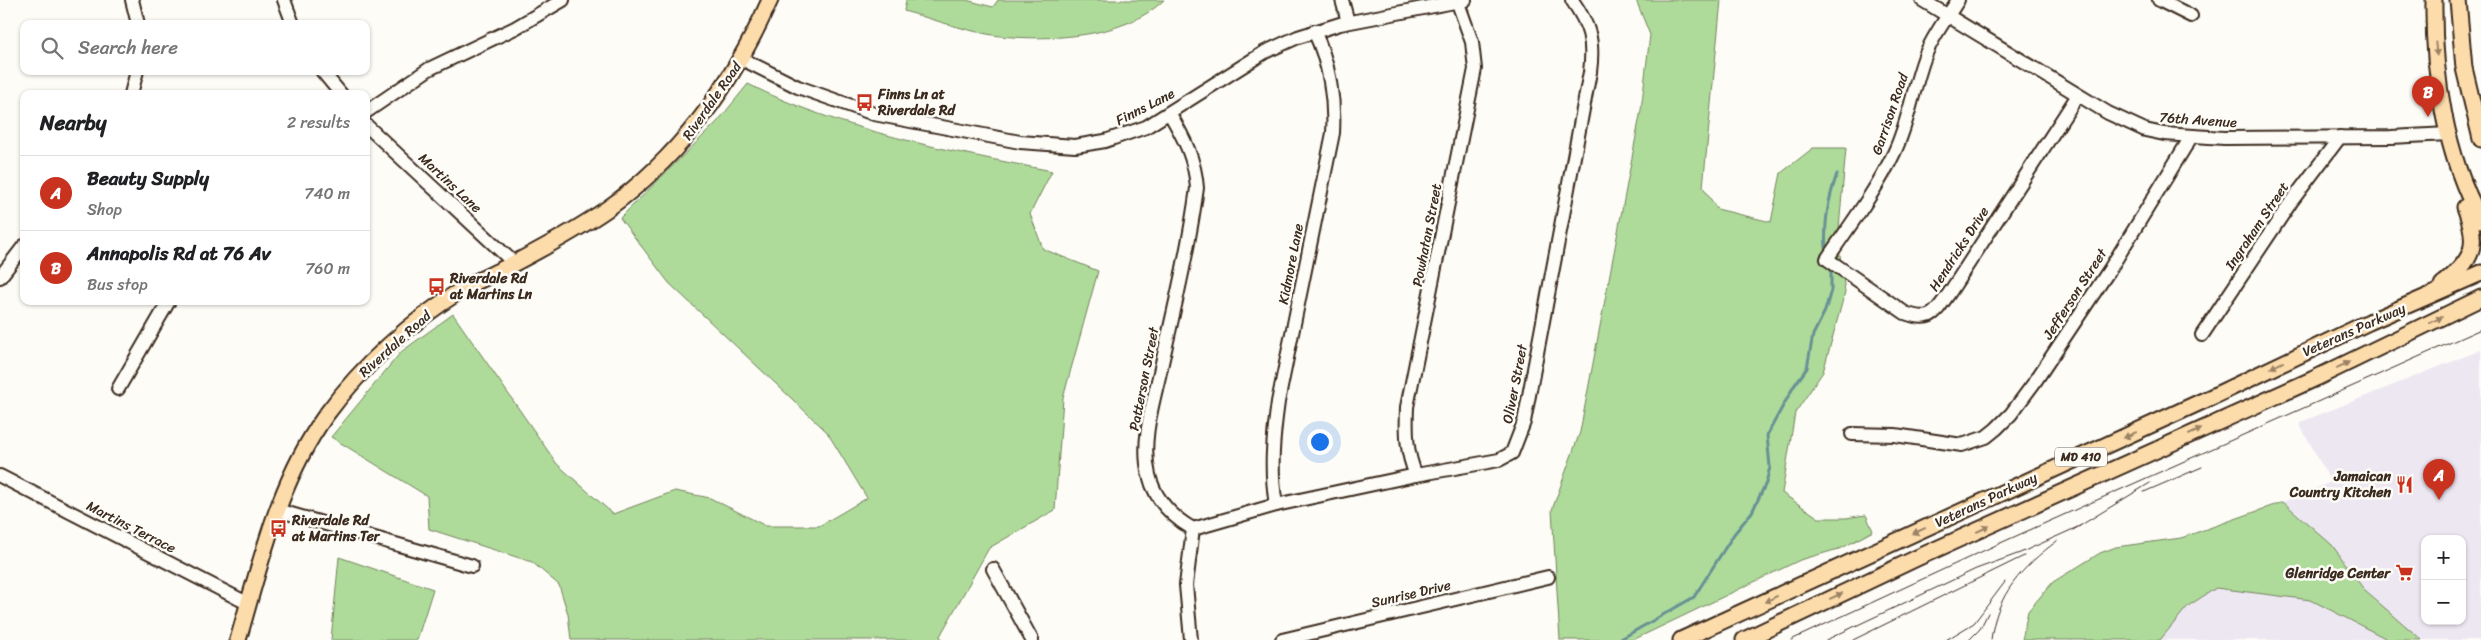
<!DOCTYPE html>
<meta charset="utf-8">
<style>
body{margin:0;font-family:Sriracha,sans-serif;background:#f6f6f6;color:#202124}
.controls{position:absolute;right:15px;bottom:15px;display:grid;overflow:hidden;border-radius:10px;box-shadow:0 1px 4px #0004}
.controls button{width:45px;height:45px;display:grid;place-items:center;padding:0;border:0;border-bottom:1px solid #e0e0e0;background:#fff;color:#202124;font:25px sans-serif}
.you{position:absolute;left:1319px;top:441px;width:18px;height:18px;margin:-12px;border:4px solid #fff;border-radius:50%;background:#1a73e8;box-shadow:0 0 0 8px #1a73e833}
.badge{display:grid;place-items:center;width:32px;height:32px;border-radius:50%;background:#c8321e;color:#fff;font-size:16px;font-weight:700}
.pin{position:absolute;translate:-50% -41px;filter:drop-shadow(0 1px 2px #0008)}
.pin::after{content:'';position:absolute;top:26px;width:18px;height:15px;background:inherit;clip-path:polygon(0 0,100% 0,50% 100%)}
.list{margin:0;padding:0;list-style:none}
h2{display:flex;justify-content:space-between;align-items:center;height:65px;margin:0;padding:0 20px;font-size:21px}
h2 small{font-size:16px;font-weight:400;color:#757577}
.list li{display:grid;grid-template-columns:32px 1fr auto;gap:15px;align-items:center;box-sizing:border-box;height:75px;padding:0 20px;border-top:1px solid #e0e0e0}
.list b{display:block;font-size:19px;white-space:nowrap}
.list p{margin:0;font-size:16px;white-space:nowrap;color:#757577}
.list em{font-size:16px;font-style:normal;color:#757577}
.icon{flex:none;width:28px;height:28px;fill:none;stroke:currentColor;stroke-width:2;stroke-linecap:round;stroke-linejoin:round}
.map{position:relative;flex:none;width:2481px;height:640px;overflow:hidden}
.search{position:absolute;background:#fff;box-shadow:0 1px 4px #0004;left:20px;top:20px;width:350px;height:55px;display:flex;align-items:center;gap:12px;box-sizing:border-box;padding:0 18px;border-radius:10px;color:#757577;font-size:19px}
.panel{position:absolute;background:#fff;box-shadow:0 1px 4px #0004;left:20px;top:90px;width:350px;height:215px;border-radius:10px}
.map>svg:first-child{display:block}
.built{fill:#ede7f2;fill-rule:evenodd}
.green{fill:#aedb9a;stroke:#74825c}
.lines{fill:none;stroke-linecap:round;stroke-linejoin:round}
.stream{stroke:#679194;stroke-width:3}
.minor-casing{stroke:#3b2a1e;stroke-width:16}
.major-casing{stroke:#3b2a1e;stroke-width:19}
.minor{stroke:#fdfcf7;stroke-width:12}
.major{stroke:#fddcac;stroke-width:15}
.tram{stroke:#3b2a1e;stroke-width:1}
.oneway{fill:#9c8365}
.labels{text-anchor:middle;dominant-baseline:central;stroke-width:5;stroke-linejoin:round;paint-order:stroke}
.shield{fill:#fdfcf7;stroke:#75695f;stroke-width:1}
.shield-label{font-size:12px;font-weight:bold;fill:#3b2a1e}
.poi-label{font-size:14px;font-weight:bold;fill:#3b2a1e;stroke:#fdfcf7;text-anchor:start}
.street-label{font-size:14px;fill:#3b2a1e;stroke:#fdfcf7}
</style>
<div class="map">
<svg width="2481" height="640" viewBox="0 0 2481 640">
<rect width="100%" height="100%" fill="#fdfcf7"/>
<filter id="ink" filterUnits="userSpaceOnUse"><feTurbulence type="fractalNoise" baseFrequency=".02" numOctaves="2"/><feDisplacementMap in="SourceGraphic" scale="10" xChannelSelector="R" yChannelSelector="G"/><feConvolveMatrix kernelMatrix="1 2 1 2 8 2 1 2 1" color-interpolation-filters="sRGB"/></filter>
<g filter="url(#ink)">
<g class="built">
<path d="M2481 350V640H2422L2365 591 2332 545 2283 502 2331 482 2301 427V422ZM2425 539H2462V621H2425Z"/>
<polygon points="2216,588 2311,600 2389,640 2160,640 2188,606"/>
</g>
<g class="green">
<path d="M906 0H966L993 7 998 0H1164C1125 38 1051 41 1000 36 972 33 932 19 904 11Z"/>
<polygon points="1636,0 1721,0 1703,187 1717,209 1771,222 1781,173 1813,148 1846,148 1838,240 1845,292 1823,372 1795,413 1782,493 1819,518 1846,518 1866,515 1873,531 1842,548 1800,560 1633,640 1560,640 1552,510 1580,432 1641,110 1650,35"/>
<path d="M748 84C842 131 949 151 1052 171L1030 214 1043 249 1098 271 1063 398 1055 510 989 548 940 636 942 640H571L568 614 559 585 532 562 429 529 427 496 331 437 401 352 453 314 557 464 613 514 675 491 710 498 766 526H819L867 498 827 432 669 283 620 218 718 121Z"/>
<polygon points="2283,502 2332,545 2365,591 2422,640 2389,640 2311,600 2216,588 2188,606 2160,640 2022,640 2028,611 2053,582 2100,553 2116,547 2181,538"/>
<polygon points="339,557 433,589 417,640 331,640"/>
</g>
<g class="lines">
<g class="stream">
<path d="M1826 250C1824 222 1828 200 1837 174"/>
<polyline points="1619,640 1694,597 1734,534 1752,512 1766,483 1770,467 1767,435 1794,386 1807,368 1813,335 1825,311 1831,290 1831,271"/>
</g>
<defs>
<g id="minor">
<polyline points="132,0 138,24"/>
<polyline points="284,0 293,24"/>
<polyline points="1342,0 1348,22"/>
<polyline points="1922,0 2108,113 2145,130 2164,134 2224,138 2391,137 2448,134"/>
<path d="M1958 0C1947 18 1933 35 1925 56 1913 88 1909 122 1894 153 1876 191 1850 225 1827 259L1905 313C1932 323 1935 313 1950 292L2078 95"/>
<polyline points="2159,0 2191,16"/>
<polyline points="742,59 798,87 874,114 1020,142 1075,146 1105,141 1146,127 1265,52 1298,37 1340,24 1465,0"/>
<polyline points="322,71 341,94"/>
<polyline points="131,94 137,71"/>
<polyline points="366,112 429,69 515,28 563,0"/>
<path d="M1170 114C1184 138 1195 159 1197 188 1189 247 1175 306 1162 363 1155 398 1140 439 1149 475 1155 500 1172 517 1193 529"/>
<polyline points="366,125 514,263"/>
<polyline points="0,277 24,246"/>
<polyline points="2202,335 2291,202 2340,137"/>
<polyline points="118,389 169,301"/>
<polyline points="1852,434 1895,435 1962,445 1986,437 1996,429 2011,414 2034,383 2110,269 2191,137"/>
<path d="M1416 475C1406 452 1406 432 1407 407L1475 69 1472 42 1458 3"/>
<polyline points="0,476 249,604"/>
<path d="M1276 505C1270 469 1273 438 1278 402L1333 133C1335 99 1329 62 1314 31"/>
<polyline points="277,510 472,566"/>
<path d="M1193 529 1276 505 1416 475 1499 460 1512 453 1524 422 1590 72C1594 41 1590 26 1572 0"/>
<polyline points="993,569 1032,640"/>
<polyline points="1191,640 1186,585 1193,529"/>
<polyline points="1282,640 1548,577"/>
</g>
<g id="major">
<path d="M2434 0C2433 73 2445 156 2481 220"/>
<polyline points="2458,0 2464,68 2481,139"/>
<path d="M2442 285C2473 260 2480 246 2465 207"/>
<path d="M238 640C261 562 278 482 326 415 362 366 411 321 463 289 476 281 491 275 505 268 540 250 575 231 607 209 682 156 733 83 770 0"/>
<polyline points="1681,640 2218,394 2369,322 2481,273"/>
<polyline points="1744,640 1919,557 2316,378 2481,298"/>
</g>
</defs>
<use href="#minor" class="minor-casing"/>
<use href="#major" class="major-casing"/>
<use href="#minor" class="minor"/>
<use href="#major" class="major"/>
<g class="tram">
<polyline points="2144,492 2202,467"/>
<polyline points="2073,530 2150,483"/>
<polyline points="1791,640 1996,545 2481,329"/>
<polyline points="1826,640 1976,569 2020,553 2080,526"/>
<polyline points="1853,640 2024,556"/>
<polyline points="1946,640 1974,623 2005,582"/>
<polyline points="1969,640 1980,629 1988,613"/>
<path d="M1991 640C1996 595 2022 567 2057 541"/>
</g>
</g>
<defs><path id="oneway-solid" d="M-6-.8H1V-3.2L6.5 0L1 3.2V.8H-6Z" transform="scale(1.25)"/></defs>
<g class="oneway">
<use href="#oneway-solid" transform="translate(2436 49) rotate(84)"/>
<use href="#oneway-solid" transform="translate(2436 320) rotate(-26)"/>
<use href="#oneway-solid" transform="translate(2277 365) rotate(154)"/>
<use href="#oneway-solid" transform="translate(2343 365) rotate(-25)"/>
<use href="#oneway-solid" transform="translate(2195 432) rotate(-25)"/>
<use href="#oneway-solid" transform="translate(2130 435) rotate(155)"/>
<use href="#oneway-solid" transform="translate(1983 529) rotate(-25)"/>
<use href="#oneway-solid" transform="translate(1919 531) rotate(156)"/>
<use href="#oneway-solid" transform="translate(1836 596) rotate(-25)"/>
<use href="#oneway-solid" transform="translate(1771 599) rotate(154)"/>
</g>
</g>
<defs>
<symbol id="bus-bare" viewBox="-9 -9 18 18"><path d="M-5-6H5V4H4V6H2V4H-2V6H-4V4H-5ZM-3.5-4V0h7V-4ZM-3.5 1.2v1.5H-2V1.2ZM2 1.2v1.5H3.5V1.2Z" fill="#c8321e" stroke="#fdfcf7" stroke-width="2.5" paint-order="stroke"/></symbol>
<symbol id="restaurant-bare" viewBox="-9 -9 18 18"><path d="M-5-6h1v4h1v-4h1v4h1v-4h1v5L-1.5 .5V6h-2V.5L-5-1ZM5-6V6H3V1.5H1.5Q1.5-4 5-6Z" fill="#c8321e" stroke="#fdfcf7" stroke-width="2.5" paint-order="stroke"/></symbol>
<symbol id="supermarket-bare" viewBox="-9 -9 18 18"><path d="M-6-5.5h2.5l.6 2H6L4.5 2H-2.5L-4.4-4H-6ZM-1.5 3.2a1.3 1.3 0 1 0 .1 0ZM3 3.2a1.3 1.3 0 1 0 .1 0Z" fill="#c8321e" stroke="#fdfcf7" stroke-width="2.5" paint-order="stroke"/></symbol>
</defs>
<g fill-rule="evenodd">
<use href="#bus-bare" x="852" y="90" width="25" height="25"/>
<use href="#bus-bare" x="424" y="274" width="25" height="25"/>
<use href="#restaurant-bare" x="2392" y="472" width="25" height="25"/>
<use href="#bus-bare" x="266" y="516" width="25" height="25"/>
<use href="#supermarket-bare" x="2392" y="560" width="25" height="25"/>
</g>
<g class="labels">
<rect class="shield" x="2055" y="447.5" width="52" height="19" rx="4"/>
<g class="shield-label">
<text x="2081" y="457">MD 410</text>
</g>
<g class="poi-label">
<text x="878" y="94">Finns Ln at<tspan x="878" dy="16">Riverdale Rd</tspan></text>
<text x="450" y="278">Riverdale Rd<tspan x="450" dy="16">at Martins Ln</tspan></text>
<text x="2391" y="476" text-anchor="end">Jamaican<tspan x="2391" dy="16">Country Kitchen</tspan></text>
<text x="292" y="520">Riverdale Rd<tspan x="292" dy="16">at Martins Ter</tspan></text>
<text x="2390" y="573" text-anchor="end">Glenridge Center</text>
</g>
<g class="street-label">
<text transform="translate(712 101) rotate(-55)">Riverdale Road</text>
<text transform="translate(1145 107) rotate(-27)">Finns Lane</text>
<text transform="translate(1890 114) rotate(-71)">Garrison Road</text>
<text transform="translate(2198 120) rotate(4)">76th Avenue</text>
<text transform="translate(450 183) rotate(43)">Martins Lane</text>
<text transform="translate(2257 226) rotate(-56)">Ingraham Street</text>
<text transform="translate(1427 235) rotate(-79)">Powhatan Street</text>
<text transform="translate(1959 249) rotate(-57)">Hendricks Drive</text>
<text transform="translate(1291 264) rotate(-79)">Kidmore Lane</text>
<text transform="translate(2075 294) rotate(-57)">Jefferson Street</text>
<text transform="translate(2354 330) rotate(-24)">Veterans Parkway</text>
<text transform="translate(395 344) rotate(-42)">Riverdale Road</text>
<text transform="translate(1144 379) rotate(-79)">Patterson Street</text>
<text transform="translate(1515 384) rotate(-79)">Oliver Street</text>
<text transform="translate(1986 500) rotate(-25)">Veterans Parkway</text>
<text transform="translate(131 527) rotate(27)">Martins Terrace</text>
<text transform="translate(1411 594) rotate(-13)">Sunrise Drive</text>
</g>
</g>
</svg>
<div class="controls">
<button>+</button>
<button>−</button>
</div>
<div class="you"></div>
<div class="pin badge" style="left:2439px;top:500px">A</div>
<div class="pin badge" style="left:2428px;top:117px">B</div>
<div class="search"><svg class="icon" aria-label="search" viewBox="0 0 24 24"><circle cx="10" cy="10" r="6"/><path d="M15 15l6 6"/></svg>Search here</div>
<section class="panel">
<h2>Nearby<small>2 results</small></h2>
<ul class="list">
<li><span class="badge">A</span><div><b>Beauty Supply</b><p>Shop</p></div><em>740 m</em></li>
<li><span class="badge">B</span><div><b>Annapolis Rd at 76 Av</b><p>Bus stop</p></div><em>760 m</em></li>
</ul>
</section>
</div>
